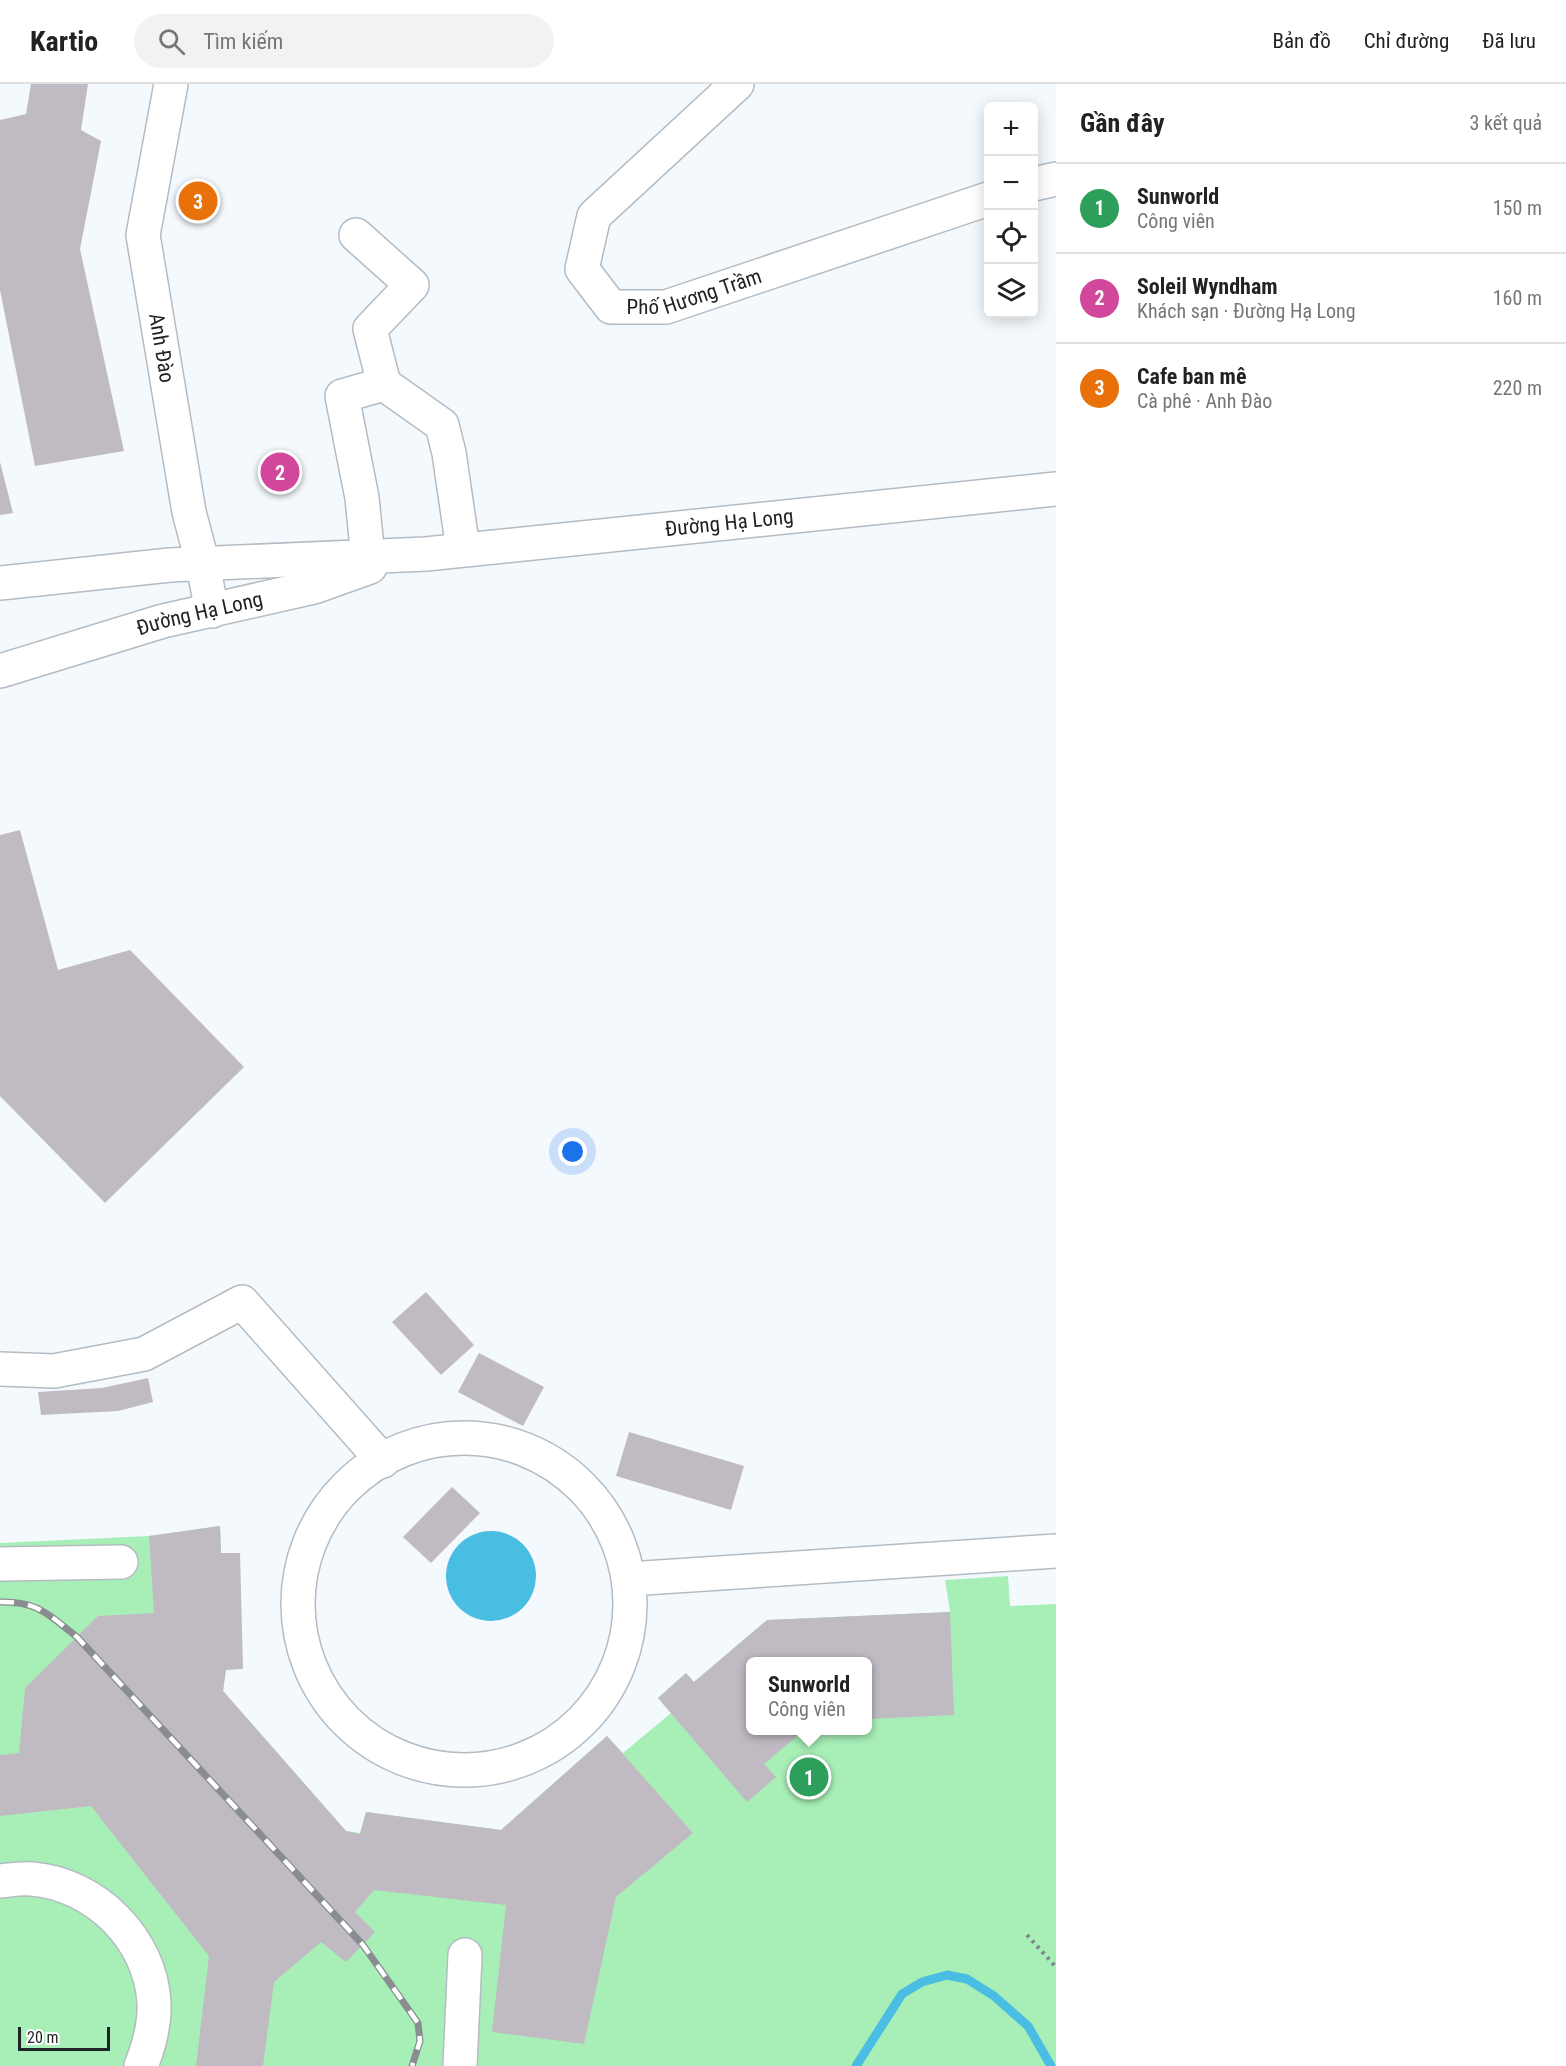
<!DOCTYPE html>
<html lang="vi">
<meta charset="utf-8">
<style>
body{margin:0;font-family:"Roboto Condensed",sans-serif;background:#f2f2f2;color:#222}
.controls{position:absolute;right:18px;top:18px;display:grid;overflow:hidden;border-radius:9px;box-shadow:0 3px 15px #0003}
.controls button{width:54px;height:54px;display:grid;place-items:center;padding:0;border:0;border-bottom:2px solid #e0e0e0;background:#fff;color:#222;font:30px sans-serif}
.scale{position:absolute;left:18px;bottom:15px;width:92px;box-sizing:border-box;padding-left:6px;border:3px solid #202326;border-top:0;font-size:16px;line-height:21px;white-space:nowrap;color:#202326;-webkit-text-stroke:4px #fff;paint-order:stroke}
.you{position:absolute;left:573px;top:1068px;width:21px;height:21px;margin:-15px;border:4px solid #fff;border-radius:50%;background:#1a73e8;box-shadow:0 0 0 9px #1a73e833}
.badge{display:grid;place-items:center;width:39px;height:39px;border-radius:50%;background:#ea580c;color:#fff;font-size:20px;font-weight:700}
.pin{position:absolute;translate:-50% -50%;border:3px solid #fff;box-shadow:0 2px 6px #0006}
.popup{position:absolute;left:746px;top:1573px;width:126px;height:78px;box-sizing:border-box;display:grid;place-content:center;border-radius:9px;background:#fff;filter:drop-shadow(0 2px 4px #0005);font-size:20px;white-space:nowrap;color:#767676}
.popup b{font-size:22px;color:#222}
.popup::after{content:'';position:absolute;left:50%;top:100%;margin-left:-12px;border:12px solid transparent;border-top-color:#fff}
.list{margin:0;padding:0;list-style:none}
h2{display:flex;justify-content:space-between;align-items:center;height:78px;margin:0;padding:0 24px;font-size:26px}
h2 small{font-size:20px;font-weight:400;color:#767676}
.list li{display:grid;grid-template-columns:39px 1fr auto;gap:18px;align-items:center;box-sizing:border-box;height:90px;padding:0 24px;border-top:2px solid #e0e0e0}
.list b{display:block;font-size:22px;white-space:nowrap}
.list p{margin:0;font-size:20px;white-space:nowrap;color:#767676}
.list em{font-size:20px;font-style:normal;color:#767676}
.icon{flex:none;width:33px;height:33px;fill:none;stroke:currentColor;stroke-width:2;stroke-linecap:round;stroke-linejoin:round}
.map{position:relative;flex:none;width:1056px;height:1982px;overflow:hidden}
header{display:flex;align-items:center;gap:36px;box-sizing:border-box;height:84px;padding:0 30px;background:#fff;border-bottom:2px solid #e0e0e0}
header strong{font-size:28px}
nav{display:flex;gap:33px;margin-inline-start:auto;font-size:21px}
.search{width:420px;height:54px;background:#f2f2f2;display:flex;align-items:center;gap:15px;box-sizing:border-box;padding:0 21px;border-radius:33px;color:#767676;font-size:22px}
main{display:flex}
aside{flex:1;background:#fff}
.map>svg:first-child{display:block}
.green{fill:#a8efb7;fill-rule:evenodd}
.water{fill:#4abde3}
.lines{fill:none;stroke-linecap:round;stroke-linejoin:round}
.stream{stroke:#4abde3;stroke-width:9}
.building{fill:#c0bac2}
.minor-casing{stroke:#b4bcc3;stroke-width:36}
.major-casing{stroke:#b4bcc3;stroke-width:36}
.path{stroke:#818589;stroke-width:4;stroke-dasharray:3 4.5;stroke-linecap:butt}
.minor{stroke:#fff;stroke-width:33}
.major{stroke:#fff;stroke-width:33}
.rail-casing{stroke:#898d91;stroke-width:7}
.rail{stroke:#fff;stroke-width:4.5;stroke-dasharray:14;stroke-linecap:butt}
.labels{text-anchor:middle;dominant-baseline:central;stroke-width:5;stroke-linejoin:round;paint-order:stroke}
.street-label{font-size:21px;fill:#202326;stroke:#fff}
</style>
<header>
<strong>Kartio</strong>
<div class="search"><svg class="icon" aria-label="search" viewBox="0 0 24 24"><circle cx="10" cy="10" r="6"/><path d="M15 15l6 6"/></svg>Tìm kiếm</div>
<nav><a>Bản đồ</a><a>Chỉ đường</a><a>Đã lưu</a></nav>
</header>
<main>
<div class="map">
<svg width="1056" height="1982" viewBox="0 0 1056 1982">
<rect width="100%" height="100%" fill="#f4f9fe"/>
<path class="green" d="M220 1442 221 1469H240L223 1607 346 1747 360 1749 366 1728 501 1746 607 1652 623 1669 671 1629 658 1614 686 1589 694 1598 767 1536 950 1528 945 1496 1008 1492 1010 1522 1056 1520V1982H0V1459L149 1452ZM750 1578H868V1646H750Z"/>
<circle class="water" cx="491" cy="1492" r="45"/>
<g class="lines">
<polyline class="stream" points="856,1982 902,1910 922,1898 947,1891 967,1895 994,1912 1028,1942 1051,1982"/>
</g>
<g class="building">
<polygon points="31,0 88,0 81,46 101,57 80,165 124,367 35,382 0,206 0,36 26,30"/>
<polygon points="0,378 13,429 0,431"/>
<polygon points="20,746 58,886 130,866 244,983 105,1119 0,1012 0,751"/>
<polygon points="426,1208 474,1261 441,1291 392,1238"/>
<polygon points="479,1269 544,1303 523,1342 458,1308"/>
<polygon points="148,1294 153,1318 118,1327 41,1331 38,1308 102,1304"/>
<polygon points="629,1348 744,1382 731,1426 616,1392"/>
<polygon points="452,1403 480,1429 431,1479 403,1453"/>
<polygon points="220,1442 221,1469 240,1469 243,1585 226,1586 223,1607 346,1747 360,1750 366,1728 501,1746 607,1652 693,1749 616,1813 584,1960 492,1948 506,1821 374,1806 355,1828 375,1848 346,1878 321,1858 274,1898 263,1982 196,1982 209,1872 127,1768 91,1722 0,1732 0,1671 19,1669 25,1604 98,1532 154,1529 149,1452"/>
<polygon points="950,1528 954,1631 868,1635 868,1578 750,1578 750,1646 804,1646 764,1680 776,1693 747,1718 658,1614 686,1589 694,1598 767,1536"/>
</g>
<g class="lines">
<defs>
<g id="minor">
<path id="s1" d="M171 0 143 151 189 428 203 481 212 527"/>
<path id="s2" d="M737 0 594 132 582 185 611 223H666L988 115"/>
<polyline points="1034,100 1056,95"/>
<polyline points="356,151 412,201 370,245 384,300 342,312 362,414 368,474"/>
<polyline points="384,300 442,341 449,369 463,465"/>
<polyline points="0,1285 54,1287 144,1270 242,1218 383,1377"/>
<circle cx="464" cy="1520" r="166"/>
<polyline points="0,1480 121,1478"/>
<polyline points="629,1495 1056,1467"/>
<path d="M0 1797C10 1796 22 1794 32 1795 96 1800 151 1856 154 1919 155 1941 149 1962 141 1982"/>
<polyline points="460,1982 465,1871"/>
</g>
<g id="major">
<path id="s3" d="M0 499 170 481 426 470 1056 405"/>
<path id="s4" d="M0 587 163 537 314 503 370 483"/>
</g>
</defs>
<use href="#minor" class="minor-casing"/>
<use href="#major" class="major-casing"/>
<polyline class="path" points="1027,1851 1056,1883"/>
<use href="#minor" class="minor"/>
<use href="#major" class="major"/>
<defs>
<path id="rail" d="M0 1518C38 1517 49 1531 77 1553L363 1861 418 1939 420 1957 412 1982"/>
</defs>
<use href="#rail" class="rail-casing"/>
<use href="#rail" class="rail"/>
</g>
<g class="labels">
<g class="street-label">
<text stroke="none"><textPath href="#s2" startOffset="382">Phố Hương Trầm</textPath></text>
<text stroke="none"><textPath href="#s1" startOffset="268">Anh Đào</textPath></text>
<text stroke="none"><textPath href="#s3" startOffset="732">Đường Hạ Long</textPath></text>
<text stroke="none"><textPath href="#s4" startOffset="208">Đường Hạ Long</textPath></text>
</g>
</g>
</svg>
<div class="controls">
<button>+</button>
<button>−</button>
<button><svg class="icon" aria-label="locate" viewBox="0 0 24 24"><circle cx="12" cy="12" r="6"/><path d="M12 2v4M12 18v4M2 12h4M18 12h4"/></svg></button>
<button><svg class="icon" aria-label="layers" viewBox="0 0 24 24"><path d="M12 4l9 5-9 5-9-5zM3 14l9 5 9-5"/></svg></button>
</div>
<div class="scale">20 m</div>
<div class="you"></div>
<div class="pin badge" style="left:809px;top:1693px;background:#2e9e5b">1</div>
<div class="popup"><b>Sunworld</b>Công viên</div>
<div class="pin badge" style="left:280px;top:388px;background:#d1479c">2</div>
<div class="pin badge" style="left:198px;top:117px;background:#e8710a">3</div>
</div>
<aside>
<h2>Gần đây<small>3 kết quả</small></h2>
<ul class="list">
<li><span class="badge" style="background:#2e9e5b">1</span><div><b>Sunworld</b><p>Công viên</p></div><em>150 m</em></li>
<li><span class="badge" style="background:#d1479c">2</span><div><b>Soleil Wyndham</b><p>Khách sạn · Đường Hạ Long</p></div><em>160 m</em></li>
<li><span class="badge" style="background:#e8710a">3</span><div><b>Cafe ban mê</b><p>Cà phê · Anh Đào</p></div><em>220 m</em></li>
</ul>
</aside>
</main>
